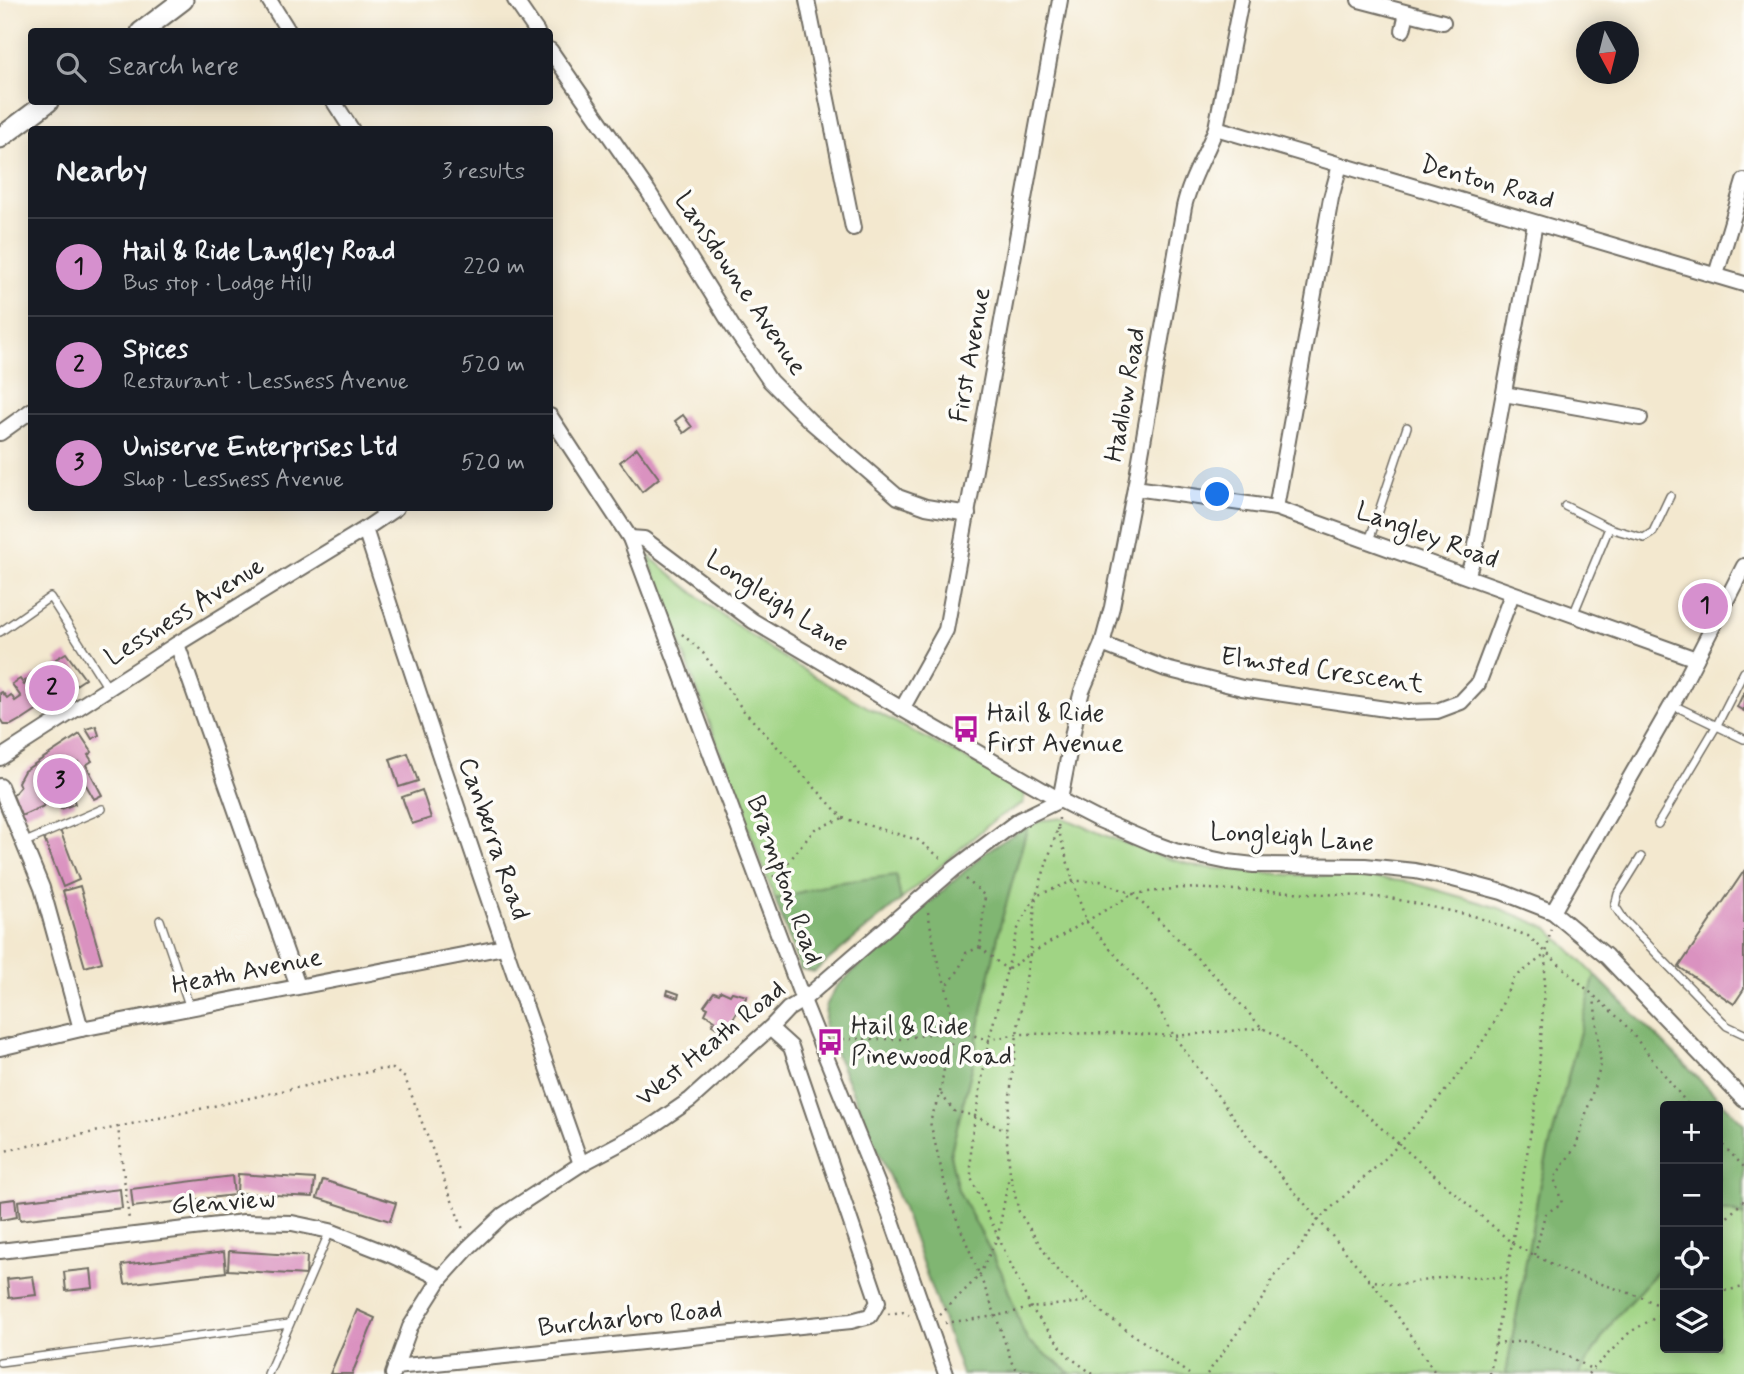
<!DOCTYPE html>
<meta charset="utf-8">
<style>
body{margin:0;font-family:Mynerve,sans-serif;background:#20242c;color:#f1f3f6}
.controls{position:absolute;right:21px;bottom:21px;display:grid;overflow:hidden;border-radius:7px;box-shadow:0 4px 18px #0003}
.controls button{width:63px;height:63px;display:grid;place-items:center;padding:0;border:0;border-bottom:2px solid #363941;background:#171b24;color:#f1f3f6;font:35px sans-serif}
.compass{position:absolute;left:1576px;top:21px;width:63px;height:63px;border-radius:50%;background:#171b24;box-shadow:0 4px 18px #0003;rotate:173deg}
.you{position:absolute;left:1218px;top:495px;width:24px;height:24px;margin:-18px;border:5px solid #fff;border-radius:50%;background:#1a73e8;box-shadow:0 0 0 10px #1a73e833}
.badge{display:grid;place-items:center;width:46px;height:46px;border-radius:50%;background:#d690ce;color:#111;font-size:23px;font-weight:700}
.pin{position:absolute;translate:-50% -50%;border:4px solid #fff;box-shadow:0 2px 7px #0006}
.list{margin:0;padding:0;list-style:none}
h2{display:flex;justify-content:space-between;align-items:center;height:91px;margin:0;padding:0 28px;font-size:30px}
h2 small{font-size:23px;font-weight:400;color:#9ea1a6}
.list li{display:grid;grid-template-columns:46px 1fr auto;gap:21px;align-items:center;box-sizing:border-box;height:98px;padding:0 28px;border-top:2px solid #363941}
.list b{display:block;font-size:26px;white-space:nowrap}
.list p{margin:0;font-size:23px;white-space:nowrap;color:#9ea1a6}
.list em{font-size:23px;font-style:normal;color:#9ea1a6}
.icon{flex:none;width:38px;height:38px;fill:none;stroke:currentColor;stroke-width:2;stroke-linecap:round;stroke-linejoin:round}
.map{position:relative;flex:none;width:1744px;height:1374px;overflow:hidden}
.search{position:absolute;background:#171b24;box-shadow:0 4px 18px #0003;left:28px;top:28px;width:525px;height:77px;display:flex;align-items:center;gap:18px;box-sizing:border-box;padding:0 24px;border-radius:7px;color:#9ea1a6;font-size:26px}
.panel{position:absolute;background:#171b24;box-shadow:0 4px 18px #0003;left:28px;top:126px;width:525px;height:385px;border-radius:7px}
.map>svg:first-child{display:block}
.green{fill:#a0d484;stroke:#668058;stroke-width:2}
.forest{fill:#80b672;stroke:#56704e;stroke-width:2}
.building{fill:#da92c0}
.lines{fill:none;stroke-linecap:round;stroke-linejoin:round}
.service-casing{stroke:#716d64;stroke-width:10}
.minor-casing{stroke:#716d64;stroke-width:18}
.tertiary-casing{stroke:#716d64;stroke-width:23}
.path{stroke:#716d64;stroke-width:2.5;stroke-dasharray:2 5;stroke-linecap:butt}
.service{stroke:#fff;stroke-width:7}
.minor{stroke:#fff;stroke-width:14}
.tertiary{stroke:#fff;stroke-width:19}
.labels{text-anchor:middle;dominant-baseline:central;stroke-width:7;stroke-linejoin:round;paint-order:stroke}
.street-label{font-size:26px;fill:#2b2b2b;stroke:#fdfcf7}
.poi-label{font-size:26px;fill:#2b2b2b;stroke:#fdfcf7;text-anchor:start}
</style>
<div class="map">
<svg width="1744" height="1374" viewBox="0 0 1744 1374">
<rect width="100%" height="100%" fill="#fdfcf7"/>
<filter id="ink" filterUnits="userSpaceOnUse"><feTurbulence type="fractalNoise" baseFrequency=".0143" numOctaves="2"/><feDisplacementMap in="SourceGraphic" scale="14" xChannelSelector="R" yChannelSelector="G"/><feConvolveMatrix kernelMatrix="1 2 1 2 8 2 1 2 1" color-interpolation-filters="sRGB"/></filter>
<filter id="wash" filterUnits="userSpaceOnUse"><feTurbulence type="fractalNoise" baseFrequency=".00686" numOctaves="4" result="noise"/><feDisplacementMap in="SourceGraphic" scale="28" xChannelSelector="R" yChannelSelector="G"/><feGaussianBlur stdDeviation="1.57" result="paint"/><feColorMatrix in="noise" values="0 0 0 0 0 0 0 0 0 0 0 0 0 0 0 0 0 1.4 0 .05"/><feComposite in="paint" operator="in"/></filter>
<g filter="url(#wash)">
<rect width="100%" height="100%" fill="#f3e8cf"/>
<g class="green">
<path d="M647 555C678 579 707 605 739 627 828 691 929 740 1026 789L1023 803 994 820 901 900 896 876 835 883 775 899Z"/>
<polygon points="1064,818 1104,835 1160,856 1199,867 1293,875 1357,876 1409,882 1499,908 1548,928 1595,975 1540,1183 1506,1374 1072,1374 1028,1341 1023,1331 1001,1271 958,1190 950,1155 973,1064 979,1026 1000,926 1028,825 1045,820"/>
<polygon points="1725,1210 1744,1216 1744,1374 1579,1374 1615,1318 1665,1263 1665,1348 1718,1348 1718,1212"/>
</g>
<g class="forest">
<polygon points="1028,825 1000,926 979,1026 973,1064 950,1155 958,1190 1001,1271 1023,1331 1028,1341 1072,1374 962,1374 902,1206 824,1027 826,1006 836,987 987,851"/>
<polygon points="896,875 901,900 814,972 800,969 775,899 835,883"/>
<path d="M1595 975 1744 1124V1216C1734 1212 1728 1209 1718 1212V1106H1665V1263L1615 1318 1579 1374H1506L1540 1183Z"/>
</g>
<g id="blocks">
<g class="building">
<polygon points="683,415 692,427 684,433 675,421"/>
<polygon points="637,448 659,478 642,492 620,462"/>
<polygon points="66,653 85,679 21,721 20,720 11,725 4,725 0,719 0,693 2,692 7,698 11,695 15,701 21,697 12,684 20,679 24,685 26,684 25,681 35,675 41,683 45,680 42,675 59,665 56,659"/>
<polygon points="1744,692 1744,711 1737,707"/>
<polygon points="96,726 99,735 92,739 86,729"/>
<polygon points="80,734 92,752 88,755 92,761 86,765 102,795 94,799 82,778 86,775 78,762 67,769 71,775 66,779 67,784 59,787 62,794 71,791 75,804 61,809 55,786 51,779 55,792 42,801 44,806 21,816 13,795 20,787 18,782 24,771"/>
<polygon points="408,753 418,781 399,787 390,759"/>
<polygon points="422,790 431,818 412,824 402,797"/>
<polygon points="60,830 79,880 63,887 43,836"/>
<polygon points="1744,871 1744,989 1734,1004 1679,967"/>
<polygon points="80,886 102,962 85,967 63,891"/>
<polygon points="668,990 679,994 678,998 667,994"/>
<polygon points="721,991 730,995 732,992 747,996 731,1022 722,1031 712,1025 715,1020 705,1014 708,1008 704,1006 714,992 719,994"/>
<polygon points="238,1174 315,1179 313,1197 237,1193"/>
<polygon points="232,1176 234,1195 133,1207 131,1189"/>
<polygon points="323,1180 396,1203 390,1221 317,1198"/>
<polygon points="120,1189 122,1208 20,1220 18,1201"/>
<polygon points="15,1199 17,1217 0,1220 0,1201"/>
<polygon points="229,1251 307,1256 306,1275 228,1270"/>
<polygon points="224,1252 226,1272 125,1284 122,1265"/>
<polygon points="91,1269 93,1288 66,1291 64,1272"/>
<polygon points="33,1276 36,1295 9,1298 7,1279"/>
<polygon points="357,1310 375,1318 352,1374 330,1374"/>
</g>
</g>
</g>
<g filter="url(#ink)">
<use href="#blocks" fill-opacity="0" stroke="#716d64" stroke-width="2"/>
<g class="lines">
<defs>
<g id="service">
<polyline points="1565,506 1609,528 1644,538 1653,532 1670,496"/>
<polyline points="1369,541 1407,427"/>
<polyline points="1573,615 1609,528"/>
<polyline points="0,632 50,597 108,688"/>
<polyline points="1673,705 1744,739"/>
<polyline points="1658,824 1717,725 1744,672"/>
<polyline points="23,843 102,809"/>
<polyline points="1641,857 1618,894 1615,906 1624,920 1727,1026 1744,1034"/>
<polyline points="160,920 190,1008"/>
<polyline points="0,1362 289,1324"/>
<polyline points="268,1374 330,1231"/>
</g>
<g id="minor">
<polyline points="269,0 289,32"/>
<polyline points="515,0 537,32"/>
<polyline points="807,0 853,228"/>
<polyline points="1359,0 1443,22"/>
<polyline points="1403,30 1407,13"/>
<polyline points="550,50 648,191 732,326 770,381 810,421 898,497 926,507 968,514"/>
<polyline points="334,102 352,130"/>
<polyline points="1216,128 1744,284"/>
<polyline points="1716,275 1744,181"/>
<polyline points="1504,394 1640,418"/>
<polyline points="550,416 630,538 803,1000 889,1212 946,1374"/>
<polyline points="0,433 32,410"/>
<polyline points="1135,488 1276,508 1696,659"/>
<polyline points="1276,508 1331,198 1340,165"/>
<path d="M365 529C434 742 506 953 581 1164"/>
<polyline points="630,538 644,539 753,621 902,709 1060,800 1097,819 1153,843 1175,851 1228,862 1254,865 1365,866 1415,871 1453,879 1502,892 1553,912 1606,956 1744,1100"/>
<polyline points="1467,576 1474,556 1535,223"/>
<polyline points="177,644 298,986"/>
<polyline points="1102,644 1166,669 1242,688 1406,712 1437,711 1461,702 1478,684 1512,594"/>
<polyline points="902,709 946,630 1060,0"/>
<polyline points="0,758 177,644 365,529 396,508"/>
<polyline points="0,786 42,888 81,1029"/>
<path d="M1060 800 1078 706 1082 691 1102 644 1112 607 1135 488 1184 207C1190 179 1206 155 1216 128L1241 0"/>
<polyline points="1553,912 1677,696 1744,566"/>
<polyline points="0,1048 81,1029 504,947"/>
<polyline points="0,1251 244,1222 292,1223 330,1231 386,1253 441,1278"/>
<polyline points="395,1367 851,1321 870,1316 878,1302 791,1047 770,1028"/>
<polyline points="393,1374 410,1327 441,1278 469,1247 503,1215 581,1164 649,1128 690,1100 770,1028 788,1009 803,1000 954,869 1019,820 1060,800"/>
</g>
<g id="tertiary">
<polyline points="141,32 183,0"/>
<polyline points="0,138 48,102"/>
</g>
</defs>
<use href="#service" class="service-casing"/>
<use href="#minor" class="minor-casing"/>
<use href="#tertiary" class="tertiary-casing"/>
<g class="path">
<polyline points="682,634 703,653 743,710 843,818 918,840 942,859"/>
<polyline points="1059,818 1058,828 1036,896 1030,954 1017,1034 1006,1131 1010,1173 1019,1212 1055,1268 1104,1314 1189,1374"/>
<polyline points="1058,828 1073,881 1086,921 1152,997 1174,1036 1248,1137 1389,1303 1436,1374"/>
<polyline points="773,877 782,870 815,829 843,818"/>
<polyline points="966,879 985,896 980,947 1007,970 1019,925 1036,896 1073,881 1100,881 1133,894 1219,980 1262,1028 1279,1036 1399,1144 1513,1244 1569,1273 1641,1297 1665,1308"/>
<polyline points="928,912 936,956 946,987"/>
<polyline points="980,947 966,953 958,971 946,987 955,1030 944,1069 940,1093 930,1122 948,1197 996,1316 1013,1366 1025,1374"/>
<polyline points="836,1039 900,1039 955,1030 989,1040 1017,1034 1121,1033 1174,1036 1262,1028"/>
<polyline points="941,1094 954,1111 975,1116 1006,1131"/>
<polyline points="118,1127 382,1069 393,1069 405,1078 464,1232"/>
<polyline points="1718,1140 1744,1167"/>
<polyline points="0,1152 118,1127 129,1220"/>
<polyline points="1718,1227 1744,1200"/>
<polyline points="1535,1255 1545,1214 1562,1203 1554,1178 1576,1146 1601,1065 1594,997"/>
<polyline points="1368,1280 1398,1285 1451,1276 1507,1278"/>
<polyline points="1718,1292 1744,1287"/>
<polyline points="888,1314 903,1312 909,1315"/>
<polyline points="940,1315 979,1276 998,1236 1009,1176"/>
<polyline points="945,1323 996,1316 1031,1308 1090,1301"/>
<polyline points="1495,1344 1527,1341 1569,1356 1591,1369"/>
<polyline points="1093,1374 1068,1356 1031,1308 971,1178 971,1141 989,1040 1007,970 1030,954 1133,894 1180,888 1292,892 1390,898 1474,916 1528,936 1623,1022 1689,1106"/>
<polyline points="1207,1374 1265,1295 1273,1277 1297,1252 1318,1220 1388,1156 1437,1101 1473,1056 1493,1025 1513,979 1546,954"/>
<polyline points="1490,1374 1538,1089 1546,954 1551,927"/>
<polyline points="1588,1374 1630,1332 1665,1312"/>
</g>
<use href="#service" class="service"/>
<use href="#minor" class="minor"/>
<use href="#tertiary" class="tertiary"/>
</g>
</g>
<defs>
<symbol id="bus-bare" viewBox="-9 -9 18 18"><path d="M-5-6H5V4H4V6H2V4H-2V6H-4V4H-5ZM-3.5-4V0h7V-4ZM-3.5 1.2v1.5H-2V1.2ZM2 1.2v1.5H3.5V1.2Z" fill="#b5179e" stroke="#fdfcf7" stroke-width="2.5" paint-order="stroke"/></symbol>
</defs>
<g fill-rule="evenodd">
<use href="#bus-bare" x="947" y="710" width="38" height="38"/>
<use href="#bus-bare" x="811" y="1023" width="38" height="38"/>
</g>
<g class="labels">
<g class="street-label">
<text transform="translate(1487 183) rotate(16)">Denton Road</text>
<text transform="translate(740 284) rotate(56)">Lansdowne Avenue</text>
<text transform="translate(971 355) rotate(-80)">First Avenue</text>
<text transform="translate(1126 395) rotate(-80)">Hadlow Road</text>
<text transform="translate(1427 536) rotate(20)">Langley Road</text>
<text transform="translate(777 602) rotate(33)">Longleigh Lane</text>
<text transform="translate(185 612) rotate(-32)">Lessness Avenue</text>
<text transform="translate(1322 671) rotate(8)">Elmsted Crescent</text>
<text transform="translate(1292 838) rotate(4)">Longleigh Lane</text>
<text transform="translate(493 839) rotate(71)">Canberra Road</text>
<text transform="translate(784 880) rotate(70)">Brampton Road</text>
<text transform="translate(247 972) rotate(-11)">Heath Avenue</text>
<text transform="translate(711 1044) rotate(-39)">West Heath Road</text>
<text transform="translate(223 1203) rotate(-4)">Glenview</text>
<text transform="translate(630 1319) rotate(-6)">Burcharbro Road</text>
</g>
<g class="poi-label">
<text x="987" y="714">Hail &amp; Ride<tspan x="987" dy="30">First Avenue</tspan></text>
<text x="851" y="1027">Hail &amp; Ride<tspan x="851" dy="30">Pinewood Road</tspan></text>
</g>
</g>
</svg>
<div class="controls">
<button>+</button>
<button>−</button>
<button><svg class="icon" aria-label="locate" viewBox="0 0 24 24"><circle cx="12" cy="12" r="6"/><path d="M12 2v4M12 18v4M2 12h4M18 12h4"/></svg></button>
<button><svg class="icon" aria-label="layers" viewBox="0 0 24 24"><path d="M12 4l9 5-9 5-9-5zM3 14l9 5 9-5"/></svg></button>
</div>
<svg class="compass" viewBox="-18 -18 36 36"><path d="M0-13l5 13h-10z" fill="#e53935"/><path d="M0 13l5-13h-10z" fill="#9ea1a6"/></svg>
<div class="you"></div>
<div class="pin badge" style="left:1705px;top:606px">1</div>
<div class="pin badge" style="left:52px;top:688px">2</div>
<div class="pin badge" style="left:60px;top:781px">3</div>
<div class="search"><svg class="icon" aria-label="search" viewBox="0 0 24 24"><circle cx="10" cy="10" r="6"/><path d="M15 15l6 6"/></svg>Search here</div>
<section class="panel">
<h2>Nearby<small>3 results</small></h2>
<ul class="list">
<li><span class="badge">1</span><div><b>Hail &amp; Ride Langley Road</b><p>Bus stop · Lodge Hill</p></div><em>220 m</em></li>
<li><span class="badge">2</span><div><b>Spices</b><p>Restaurant · Lessness Avenue</p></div><em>520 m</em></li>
<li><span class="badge">3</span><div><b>Uniserve Enterprises Ltd</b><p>Shop · Lessness Avenue</p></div><em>520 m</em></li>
</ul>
</section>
</div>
